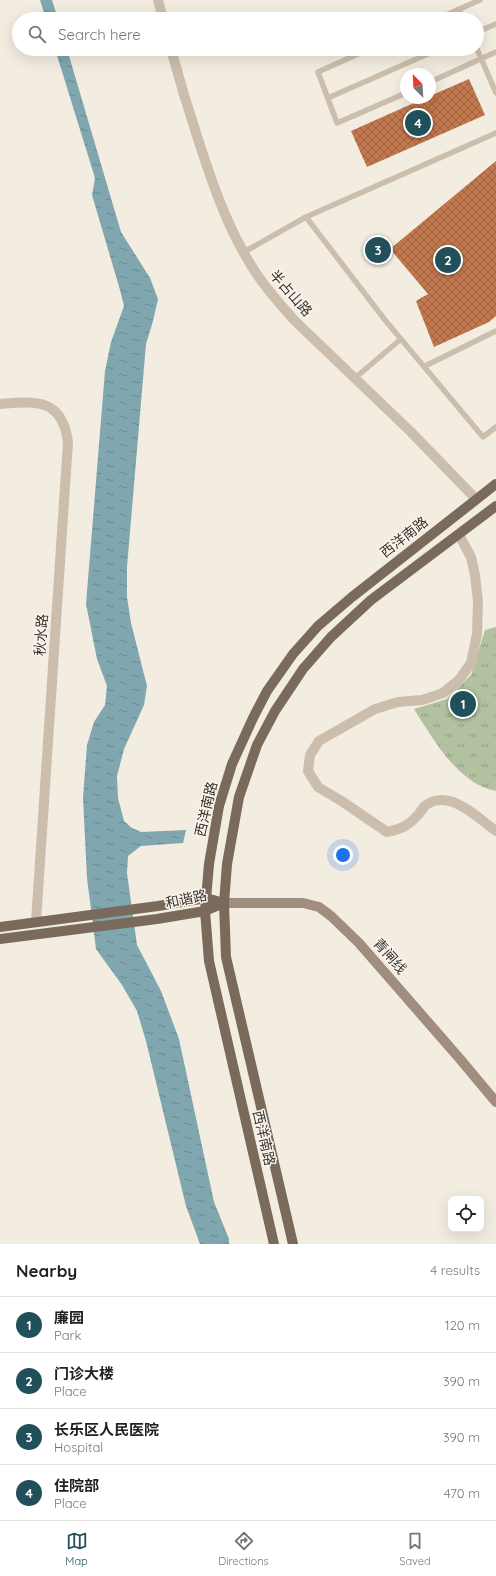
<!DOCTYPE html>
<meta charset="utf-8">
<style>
body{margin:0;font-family:Quicksand,"Noto Sans SC",sans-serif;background:#f2f2f2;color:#222}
.controls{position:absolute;right:12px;bottom:12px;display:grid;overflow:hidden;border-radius:8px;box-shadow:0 4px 16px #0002}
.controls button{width:36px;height:36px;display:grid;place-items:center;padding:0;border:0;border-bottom:1px solid #e0e0e0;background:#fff;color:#222;font:20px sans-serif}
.compass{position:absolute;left:400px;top:68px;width:36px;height:36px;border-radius:50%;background:#fff;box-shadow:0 4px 16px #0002;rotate:336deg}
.you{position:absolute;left:343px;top:855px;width:14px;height:14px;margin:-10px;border:3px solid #fff;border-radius:50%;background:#1a73e8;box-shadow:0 0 0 6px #1a73e833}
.badge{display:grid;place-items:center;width:26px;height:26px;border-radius:50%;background:#214f5a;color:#fff;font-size:13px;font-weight:700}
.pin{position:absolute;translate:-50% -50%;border:2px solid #fff;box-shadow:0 1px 4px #0006}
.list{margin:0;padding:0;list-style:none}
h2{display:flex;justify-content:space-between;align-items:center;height:52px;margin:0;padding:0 16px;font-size:17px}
h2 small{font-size:13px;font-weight:400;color:#767676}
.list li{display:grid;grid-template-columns:26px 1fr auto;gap:12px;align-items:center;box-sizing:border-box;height:56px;padding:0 16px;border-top:1px solid #e0e0e0}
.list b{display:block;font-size:15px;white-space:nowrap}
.list p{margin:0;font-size:13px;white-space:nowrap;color:#767676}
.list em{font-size:13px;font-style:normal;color:#767676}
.icon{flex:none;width:22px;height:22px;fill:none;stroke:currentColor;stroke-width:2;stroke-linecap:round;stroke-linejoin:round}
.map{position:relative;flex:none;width:496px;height:1244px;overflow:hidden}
.search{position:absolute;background:#fff;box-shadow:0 4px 16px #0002;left:12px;right:12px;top:12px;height:44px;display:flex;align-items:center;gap:10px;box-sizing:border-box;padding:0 14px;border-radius:22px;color:#767676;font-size:15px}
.sheet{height:276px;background:#fff}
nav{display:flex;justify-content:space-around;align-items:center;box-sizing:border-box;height:56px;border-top:1px solid #e0e0e0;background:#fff;font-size:11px;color:#767676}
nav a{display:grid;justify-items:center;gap:2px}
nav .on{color:#214f5a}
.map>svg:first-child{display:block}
.park{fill:url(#park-tufts)}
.water{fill:url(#water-ripples)}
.building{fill:url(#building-cross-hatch)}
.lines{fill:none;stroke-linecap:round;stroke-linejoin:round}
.service{stroke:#cbbeac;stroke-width:5.5}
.minor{stroke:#cbbeac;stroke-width:10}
.tertiary{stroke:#cbbeac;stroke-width:10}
.secondary{stroke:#9f8d7d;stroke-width:10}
.primary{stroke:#7a6a5c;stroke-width:10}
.labels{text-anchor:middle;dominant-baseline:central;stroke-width:3;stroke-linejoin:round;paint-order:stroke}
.street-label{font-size:14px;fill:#39312b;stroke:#faf6ed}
</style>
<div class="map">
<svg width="496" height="1244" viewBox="0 0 496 1244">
<defs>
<pattern id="park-tufts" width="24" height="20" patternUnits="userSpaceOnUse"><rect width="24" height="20" fill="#b2c2a0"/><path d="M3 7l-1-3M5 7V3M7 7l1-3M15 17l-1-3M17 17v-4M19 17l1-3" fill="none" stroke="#929e83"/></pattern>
<pattern id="water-ripples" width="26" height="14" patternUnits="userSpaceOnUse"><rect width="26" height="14" fill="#80a7af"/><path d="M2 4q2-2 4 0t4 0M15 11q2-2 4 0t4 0" fill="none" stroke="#6a898f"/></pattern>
<pattern id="building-cross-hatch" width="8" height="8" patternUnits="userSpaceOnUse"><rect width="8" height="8" fill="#c2784e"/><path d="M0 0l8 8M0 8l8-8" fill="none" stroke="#9f6341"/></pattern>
</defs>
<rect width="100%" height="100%" fill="#f3ece0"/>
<path class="park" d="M496 627V791C458 784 433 739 414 709L447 699 471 675 485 630Z"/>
<g class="water">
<polygon points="40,0 52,0 58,19 46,19"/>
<polygon points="55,49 67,49 121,232 150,278 158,299 153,321 146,344 127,567 127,597 131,623 147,686 144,705 124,749 117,776 118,798 124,821 132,828 141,832 186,830 183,843 141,846 128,856 127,873 137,945 161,991 179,1039 214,1202 229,1239 229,1244 200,1244 186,1206 146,1041 137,1011 122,985 96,949 87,878 83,798 87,745 94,722 105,705 107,686 97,659 86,604 105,371 111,342 124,306 120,290 92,195 95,178"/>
</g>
<g class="building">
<polygon points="469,79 485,115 367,167 351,131 425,98 430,98 430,96"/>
<polygon points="496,161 496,316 489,322 434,347 416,301 428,294 390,249"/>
</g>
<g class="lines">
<g class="service">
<polyline points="459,9 463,19"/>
<polyline points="437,19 480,0"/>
<polyline points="477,32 496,24"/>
<polyline points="369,49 318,72 337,123 406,93"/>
<polyline points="477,49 496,93"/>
<polyline points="430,82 496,52"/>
<polyline points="328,98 439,49"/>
<polyline points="306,217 385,320 483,437 496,427"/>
<polyline points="244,252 306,217 496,133"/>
<polyline points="425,366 496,331"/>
<polyline points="355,378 401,339"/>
</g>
<path class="minor" d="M459 535 471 557 475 575 478 602 477 634 471 663 459 680 443 693 422 700 398 702 375 709 319 741 310 755 308 771 318 787 343 802 387 832C400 829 407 827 416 817 420 814 422 808 426 805 449 788 478 818 496 831"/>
<g class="tertiary">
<polyline points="158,0 163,19"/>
<path d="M171 49C179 79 188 109 198 139 213 186 229 232 256 273 267 290 281 305 294 320L410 431 476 499"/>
<path d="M0 404C36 401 62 398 68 442L36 922"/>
</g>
<polyline class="secondary" points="224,903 303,903 319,907 331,916 359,943 460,1059 496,1102"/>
<g class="primary">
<polyline points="0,927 158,906 206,898 224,903"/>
<polyline points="0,939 157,919 205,911 224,903"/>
<polyline points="274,1244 209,961 205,911 209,864 219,806 232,764 253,718 267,691 293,654 318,626 352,597 496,484"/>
<polyline points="293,1244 226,957 224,903 227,864 239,797 257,745 275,711 303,669 331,637 371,600 496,506"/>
</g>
</g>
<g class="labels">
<g class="street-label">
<text transform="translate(291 293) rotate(49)">半占山路</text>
<text transform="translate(404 537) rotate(-38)">西洋南路</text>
<text transform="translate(41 635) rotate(-86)">秋水路</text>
<text transform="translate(206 809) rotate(-77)">西洋南路</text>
<text transform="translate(186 899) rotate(-12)">和谐路</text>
<text transform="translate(390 956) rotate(49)">青闸线</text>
<text transform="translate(264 1138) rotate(77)">西洋南路</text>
</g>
</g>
</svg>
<div class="controls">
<button><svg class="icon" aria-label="locate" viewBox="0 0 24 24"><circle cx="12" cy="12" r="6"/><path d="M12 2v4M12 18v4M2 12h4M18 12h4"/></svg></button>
</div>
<svg class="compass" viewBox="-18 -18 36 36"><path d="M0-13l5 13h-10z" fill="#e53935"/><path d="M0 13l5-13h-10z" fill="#767676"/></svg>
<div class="you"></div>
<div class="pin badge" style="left:463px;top:704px">1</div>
<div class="pin badge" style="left:448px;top:260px">2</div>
<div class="pin badge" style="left:378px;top:250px">3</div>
<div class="pin badge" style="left:418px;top:123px">4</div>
<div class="search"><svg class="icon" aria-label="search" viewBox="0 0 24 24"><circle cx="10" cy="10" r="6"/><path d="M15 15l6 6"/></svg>Search here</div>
</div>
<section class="sheet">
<h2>Nearby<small>4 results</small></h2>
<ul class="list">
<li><span class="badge">1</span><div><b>廉园</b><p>Park</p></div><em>120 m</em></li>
<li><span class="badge">2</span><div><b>门诊大楼</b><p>Place</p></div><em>390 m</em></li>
<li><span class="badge">3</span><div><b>长乐区人民医院</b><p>Hospital</p></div><em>390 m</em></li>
<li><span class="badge">4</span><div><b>住院部</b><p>Place</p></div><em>470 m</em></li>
</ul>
</section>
<nav>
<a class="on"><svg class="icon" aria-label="map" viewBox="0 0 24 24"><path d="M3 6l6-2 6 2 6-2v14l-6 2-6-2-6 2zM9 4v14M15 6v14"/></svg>Map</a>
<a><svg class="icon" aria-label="directions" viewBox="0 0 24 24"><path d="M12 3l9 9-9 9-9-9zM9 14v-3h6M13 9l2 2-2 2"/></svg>Directions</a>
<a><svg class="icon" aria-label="saved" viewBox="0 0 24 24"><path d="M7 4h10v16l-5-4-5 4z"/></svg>Saved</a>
</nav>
